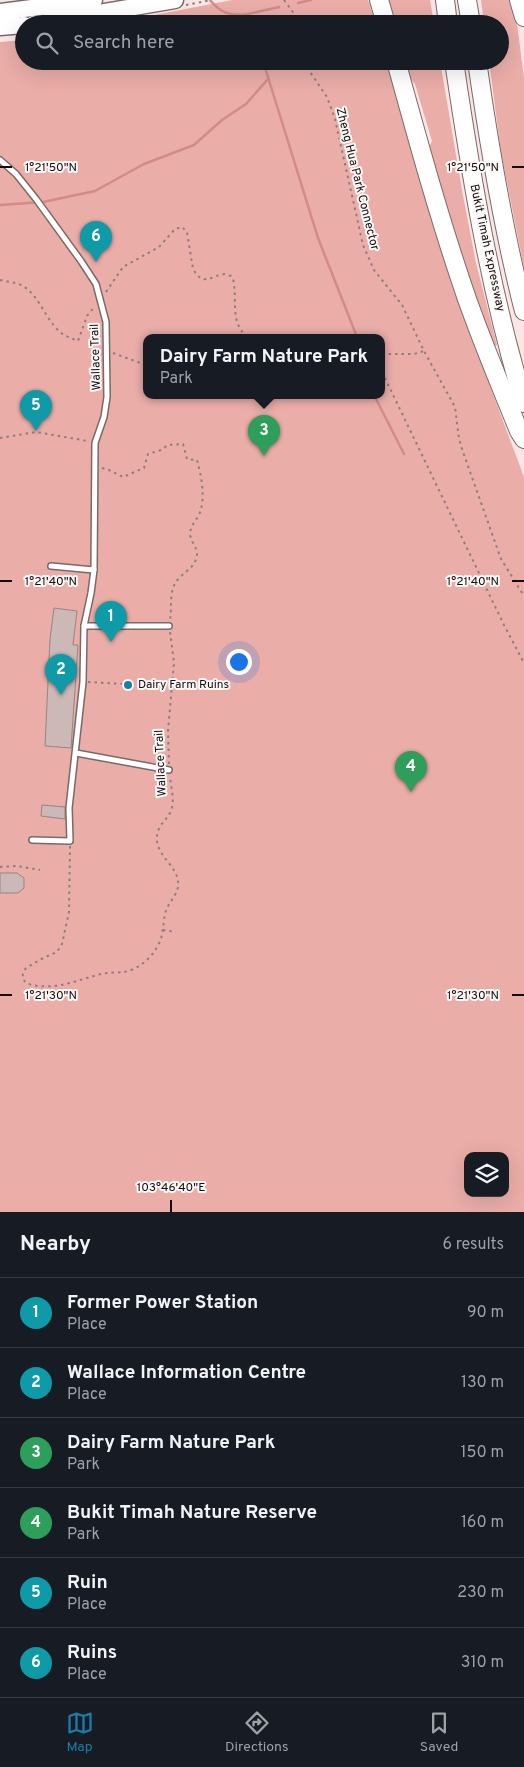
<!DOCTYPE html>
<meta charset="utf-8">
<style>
body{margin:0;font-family:Overpass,sans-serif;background:#242831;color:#f1f3f6}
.controls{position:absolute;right:15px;bottom:15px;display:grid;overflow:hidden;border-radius:10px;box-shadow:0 5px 20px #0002}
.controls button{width:45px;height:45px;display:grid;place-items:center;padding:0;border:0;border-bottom:1px solid #363941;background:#171b24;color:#f1f3f6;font:25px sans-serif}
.you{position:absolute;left:238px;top:661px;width:18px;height:18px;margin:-12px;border:4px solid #fff;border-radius:50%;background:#1a73e8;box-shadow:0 0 0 8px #1a73e833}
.badge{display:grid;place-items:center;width:32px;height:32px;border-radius:50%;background:#197da8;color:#fff;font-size:16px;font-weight:700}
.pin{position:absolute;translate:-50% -41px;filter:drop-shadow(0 1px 2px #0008)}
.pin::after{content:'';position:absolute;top:26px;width:18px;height:15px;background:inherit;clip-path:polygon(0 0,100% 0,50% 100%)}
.popup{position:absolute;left:143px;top:334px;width:242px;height:65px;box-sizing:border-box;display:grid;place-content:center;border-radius:10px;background:#171b24;filter:drop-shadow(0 1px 4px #0005);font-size:16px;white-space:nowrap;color:#9ea1a6}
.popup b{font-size:19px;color:#f1f3f6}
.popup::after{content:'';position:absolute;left:50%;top:100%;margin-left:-10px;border:10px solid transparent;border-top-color:#171b24}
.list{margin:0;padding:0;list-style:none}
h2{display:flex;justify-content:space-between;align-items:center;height:65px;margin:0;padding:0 20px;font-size:21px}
h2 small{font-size:16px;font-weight:400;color:#9ea1a6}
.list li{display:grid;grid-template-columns:32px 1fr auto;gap:15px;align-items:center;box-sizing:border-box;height:70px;padding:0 20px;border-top:1px solid #363941}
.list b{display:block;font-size:19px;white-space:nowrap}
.list p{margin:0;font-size:16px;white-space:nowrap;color:#9ea1a6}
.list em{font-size:16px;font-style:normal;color:#9ea1a6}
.icon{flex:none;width:28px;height:28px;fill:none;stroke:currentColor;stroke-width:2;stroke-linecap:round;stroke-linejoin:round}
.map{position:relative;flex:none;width:524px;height:1212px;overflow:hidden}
.search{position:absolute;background:#171b24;box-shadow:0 5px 20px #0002;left:15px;right:15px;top:15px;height:55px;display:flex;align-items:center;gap:12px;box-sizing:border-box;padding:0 18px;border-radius:28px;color:#9ea1a6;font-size:19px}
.sheet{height:485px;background:#171b24}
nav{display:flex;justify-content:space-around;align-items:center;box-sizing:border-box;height:70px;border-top:1px solid #363941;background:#171b24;font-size:14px;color:#9ea1a6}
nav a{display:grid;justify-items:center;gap:2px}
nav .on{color:#197da8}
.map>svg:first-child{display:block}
.green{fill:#eaada8;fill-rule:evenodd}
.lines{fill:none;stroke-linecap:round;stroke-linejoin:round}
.stream{stroke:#d38b86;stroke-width:2.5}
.building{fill:#ccb8b6;stroke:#978583}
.service-casing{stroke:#7b6968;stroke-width:8}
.primary-casing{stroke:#7b6968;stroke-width:19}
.motorway-casing{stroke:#7b6968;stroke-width:20}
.path{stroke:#8d7f7e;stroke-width:2;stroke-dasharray:2.5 4;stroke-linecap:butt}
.service{stroke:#fff;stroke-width:5}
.primary{stroke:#fff;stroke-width:16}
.motorway{stroke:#fff;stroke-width:18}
.ticks{fill:none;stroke:#130d0c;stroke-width:2}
.poi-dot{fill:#197da8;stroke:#fcf8f7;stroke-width:2}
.labels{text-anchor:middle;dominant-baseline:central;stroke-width:4;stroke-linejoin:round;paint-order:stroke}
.street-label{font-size:12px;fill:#130d0c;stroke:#fcf8f7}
.poi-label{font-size:12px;fill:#130d0c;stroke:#fcf8f7;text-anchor:start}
.ticks-label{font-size:12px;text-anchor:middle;fill:#130d0c;stroke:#fcf8f7;stroke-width:4;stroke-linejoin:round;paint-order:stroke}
</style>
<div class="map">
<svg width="524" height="1212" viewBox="0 0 524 1212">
<rect width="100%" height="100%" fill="#fbe6e5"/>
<g class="green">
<polygon points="232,0 368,0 376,24 108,24"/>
<polygon points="386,0 430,0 434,24 393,24"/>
<polygon points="481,0 514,0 524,78 524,268 501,152 489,61 500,61 500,24 484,24"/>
<path d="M24 40V61H387L433 224 471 335 524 477V1212H0V42ZM146 337H382V395H146ZM468 1156H505V1193H468Z"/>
<polygon points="403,61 440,61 462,190 476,263 497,345 492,347 467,278 428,150 432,141 415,84 407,74"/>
</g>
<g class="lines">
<g class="stream">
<path d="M210 0C221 14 231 16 248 14L251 24"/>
<polyline points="298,3 311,0"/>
<polyline points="248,14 279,7"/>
<polyline points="263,61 318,238 357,337"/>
<polyline points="0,205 43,202 95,191 144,164 194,145 222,120 246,104 268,79"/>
<polyline points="374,395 404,454"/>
</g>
</g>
<g class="building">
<polygon points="54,608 77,611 73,645 78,645 71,748 45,746 50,639"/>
<polygon points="42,805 65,807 65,819 41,816"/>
<polygon points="0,873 17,873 24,878 24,888 18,893 0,893"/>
</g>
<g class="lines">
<defs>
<g id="service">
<polyline points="0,160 16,174 36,199 81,261 96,284 106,322 107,397 104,417 95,443 94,570 91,593 84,626 83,682 69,808 70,841 32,840"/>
<polyline points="51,566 94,570"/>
<polyline points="84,626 169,626"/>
<polyline points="76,753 169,770"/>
</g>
<g id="primary">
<polyline points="0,12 94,0"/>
<polyline points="34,24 175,0"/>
<polyline points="0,27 24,25"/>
</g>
<g id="motorway">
<polyline points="379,0 386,24"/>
<polyline points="445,0 448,24"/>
<polyline points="467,0 471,24"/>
<polyline points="519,0 524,17"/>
<path d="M396 61C418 141 440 221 467 299 483 344 501 387 519 431L524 439"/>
<path d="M454 61C471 176 490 291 524 403"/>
<path d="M477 61C489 145 503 229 524 311"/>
</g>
</defs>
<use href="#service" class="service-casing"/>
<use href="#primary" class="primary-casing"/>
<use href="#motorway" class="motorway-casing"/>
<g class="path">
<polyline points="284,0 295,15 298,24"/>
<polyline points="186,5 211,0"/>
<polyline points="306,61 310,72 327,97 335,119 363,245 374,270 402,305 424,351 455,407 459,439 463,452 501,559 524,596"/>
<path d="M0 280C8 282 16 282 23 286 41 297 46 323 64 335 68 337 73 339 78 341L87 316 95 306"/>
<path d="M106 292 123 267 159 247 175 229 182 227 187 232 193 269C203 287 211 276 224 274L231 276 233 279C238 300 229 321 247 337"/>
<polyline points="113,353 146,365"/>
<polyline points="382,354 414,354 424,351"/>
<polyline points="382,372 504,625 524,663"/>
<polyline points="0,438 36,432 88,441"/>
<path d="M102 468 109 470 123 477 144 468 148 454 161 450 168 445 183 444 187 459 197 460C201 475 205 494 201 509 199 518 190 525 190 534 191 544 200 549 196 559 193 569 181 574 176 582 169 592 172 608 170 620"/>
<polyline points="88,682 123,684"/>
<polyline points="169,764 168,731 174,663 170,632"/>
<path d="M70 846 69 912 62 944 57 952 43 958 26 968C13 987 42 987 54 986 71 984 85 978 101 974 109 972 117 973 124 972 141 969 156 954 161 938 164 929 163 920 166 911 169 901 180 893 178 881 176 866 159 857 157 841 156 825 166 822 171 811 175 801 171 787 170 777"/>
<polyline points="0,867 17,866 40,870"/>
<polyline points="163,930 176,932"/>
</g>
<use href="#service" class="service"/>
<use href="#primary" class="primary"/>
<use href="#motorway" class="motorway"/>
</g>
<path class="ticks" d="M0 167H12M512 167H524M0 581H12M512 581H524M0 995H12M512 995H524M171 1200V1212"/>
<circle class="poi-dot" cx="128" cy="685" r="5"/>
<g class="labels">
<g class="street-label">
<text transform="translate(357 179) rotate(76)">Zheng Hua Park Connector</text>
<text transform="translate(487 248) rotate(78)">Bukit Timah Expressway</text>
<text transform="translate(96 357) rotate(-92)">Wallace Trail</text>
<text transform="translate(161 763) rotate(-93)">Wallace Trail</text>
</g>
<g class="poi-label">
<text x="138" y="685">Dairy Farm Ruins</text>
</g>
</g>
<g class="ticks-label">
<text x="51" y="171">1°21'50"N</text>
<text x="473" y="171">1°21'50"N</text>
<text x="51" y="585">1°21'40"N</text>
<text x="473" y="585">1°21'40"N</text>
<text x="51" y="999">1°21'30"N</text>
<text x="473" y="999">1°21'30"N</text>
<text x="171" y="1191">103°46'40"E</text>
</g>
</svg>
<div class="controls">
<button><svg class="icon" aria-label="layers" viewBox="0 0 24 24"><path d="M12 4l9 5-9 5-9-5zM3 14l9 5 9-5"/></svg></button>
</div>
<div class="you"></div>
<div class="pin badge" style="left:111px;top:642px;background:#0f9aa8">1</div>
<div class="pin badge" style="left:61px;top:695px;background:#0f9aa8">2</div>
<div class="pin badge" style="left:264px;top:456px;background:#2e9e5b">3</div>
<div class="popup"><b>Dairy Farm Nature Park</b>Park</div>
<div class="pin badge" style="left:411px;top:792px;background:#2e9e5b">4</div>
<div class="pin badge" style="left:36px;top:431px;background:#0f9aa8">5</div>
<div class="pin badge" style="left:96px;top:262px;background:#0f9aa8">6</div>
<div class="search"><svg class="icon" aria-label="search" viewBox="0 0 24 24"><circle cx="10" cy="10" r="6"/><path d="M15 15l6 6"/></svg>Search here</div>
</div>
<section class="sheet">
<h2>Nearby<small>6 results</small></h2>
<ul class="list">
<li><span class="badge" style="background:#0f9aa8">1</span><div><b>Former Power Station</b><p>Place</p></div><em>90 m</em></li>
<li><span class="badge" style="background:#0f9aa8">2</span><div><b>Wallace Information Centre</b><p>Place</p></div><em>130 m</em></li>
<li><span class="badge" style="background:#2e9e5b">3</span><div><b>Dairy Farm Nature Park</b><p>Park</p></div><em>150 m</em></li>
<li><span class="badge" style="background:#2e9e5b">4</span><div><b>Bukit Timah Nature Reserve</b><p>Park</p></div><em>160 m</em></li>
<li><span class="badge" style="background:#0f9aa8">5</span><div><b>Ruin</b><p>Place</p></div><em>230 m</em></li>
<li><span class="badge" style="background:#0f9aa8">6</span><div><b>Ruins</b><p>Place</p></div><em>310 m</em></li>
</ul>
</section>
<nav>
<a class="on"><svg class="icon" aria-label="map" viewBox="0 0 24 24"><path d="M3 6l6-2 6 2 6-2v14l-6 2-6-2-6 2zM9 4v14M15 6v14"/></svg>Map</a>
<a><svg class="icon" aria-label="directions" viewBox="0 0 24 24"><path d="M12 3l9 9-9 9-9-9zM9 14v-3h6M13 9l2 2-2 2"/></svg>Directions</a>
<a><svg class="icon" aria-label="saved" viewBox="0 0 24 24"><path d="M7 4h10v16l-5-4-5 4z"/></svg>Saved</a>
</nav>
